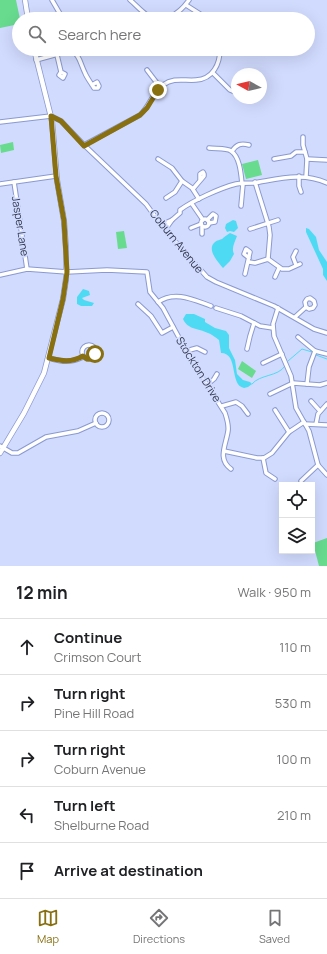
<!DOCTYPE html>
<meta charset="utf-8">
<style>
body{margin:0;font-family:Manrope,sans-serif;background:#f2f2f2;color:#202124}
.controls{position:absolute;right:12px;bottom:12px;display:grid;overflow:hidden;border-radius:0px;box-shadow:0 4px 16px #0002}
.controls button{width:36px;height:36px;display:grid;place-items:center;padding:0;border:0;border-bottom:1px solid #e0e0e0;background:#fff;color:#202124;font:20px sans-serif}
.compass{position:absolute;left:231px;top:68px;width:36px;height:36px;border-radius:50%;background:#fff;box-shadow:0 4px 16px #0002;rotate:278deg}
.stop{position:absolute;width:12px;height:12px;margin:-9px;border:3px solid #886f10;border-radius:50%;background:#fff}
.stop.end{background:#886f10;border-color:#fff;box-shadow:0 1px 4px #0008}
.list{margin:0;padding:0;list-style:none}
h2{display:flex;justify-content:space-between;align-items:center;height:52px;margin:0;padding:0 16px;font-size:17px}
h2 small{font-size:13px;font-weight:400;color:#757577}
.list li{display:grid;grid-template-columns:26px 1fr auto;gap:12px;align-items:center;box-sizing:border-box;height:56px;padding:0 16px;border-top:1px solid #e0e0e0}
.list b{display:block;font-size:15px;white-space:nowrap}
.list p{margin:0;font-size:13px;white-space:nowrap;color:#757577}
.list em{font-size:13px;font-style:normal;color:#757577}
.icon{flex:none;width:22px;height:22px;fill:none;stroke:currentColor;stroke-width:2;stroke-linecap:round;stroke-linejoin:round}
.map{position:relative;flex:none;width:327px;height:566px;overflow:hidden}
.search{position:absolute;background:#fff;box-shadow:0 4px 16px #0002;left:12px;right:12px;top:12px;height:44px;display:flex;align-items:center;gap:10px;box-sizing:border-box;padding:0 14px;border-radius:22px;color:#757577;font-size:15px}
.sheet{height:332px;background:#fff}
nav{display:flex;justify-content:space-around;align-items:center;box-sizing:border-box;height:56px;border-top:1px solid #e0e0e0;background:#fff;font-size:11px;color:#757577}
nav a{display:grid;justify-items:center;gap:2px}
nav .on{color:#886f10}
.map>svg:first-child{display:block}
.green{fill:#68db8f}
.water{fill:#4fdaf4}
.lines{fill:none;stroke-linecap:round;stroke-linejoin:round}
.stream{stroke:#4fdaf4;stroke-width:1}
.street-casing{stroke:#8a99d0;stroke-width:5.5}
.secondary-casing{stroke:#8a99d0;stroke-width:6}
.street{stroke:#fff;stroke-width:3.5}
.secondary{stroke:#fff;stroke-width:4.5}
.route{stroke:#886f10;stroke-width:5}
.labels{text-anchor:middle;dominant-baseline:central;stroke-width:3.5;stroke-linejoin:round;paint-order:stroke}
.street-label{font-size:11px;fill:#32384f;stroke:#d1dbfe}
</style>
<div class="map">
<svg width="327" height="566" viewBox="0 0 327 566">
<rect width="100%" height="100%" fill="#d1dbfe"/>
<g class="green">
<polygon points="0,0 16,0 20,19 19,19 19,24 0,28"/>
<polygon points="13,142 14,150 1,153 0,145"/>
<polygon points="258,160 262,175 246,179 242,164"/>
<polygon points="124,231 127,248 118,249 116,232"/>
<polygon points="242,361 256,371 252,378 238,369"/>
<polygon points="327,538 327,566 319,566 313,543"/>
</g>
<g class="water">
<polygon points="233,220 236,221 238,228 234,232 230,231 227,232 225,228 226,224"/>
<polygon points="306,228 309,229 316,237 319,250 327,262 327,281 323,275 323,269 306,232"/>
<path d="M230 233 237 236C235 242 231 248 234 254L230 261 223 268C218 262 206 249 215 242 217 240 220 240 222 239 224 237 227 235 230 233Z"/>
<polygon points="83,289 89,291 90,295 82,298 84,300 94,303 92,306 81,306 77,304 77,297"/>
<path d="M186 314H194L205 319V322L215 328 226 331 229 335V348L235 360 237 374 243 380 250 382 252 384 248 387 244 388C229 385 239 353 221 353L219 340C215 337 211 334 208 333 198 328 188 330 183 319Z"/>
</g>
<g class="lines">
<g class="stream">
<polyline points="316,355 327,359"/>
<polyline points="288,361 302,349 312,352"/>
<path d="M252 384C260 374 278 377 285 366"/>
</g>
<defs>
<g id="street">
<polyline points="52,0 63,19"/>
<path d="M130 0C136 5 141 11 147 15 163 26 180 13 189 0"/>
<polyline points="186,5 208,19"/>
<polyline points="235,19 239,19"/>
<path d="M70 49C80 55 80 63 85 73 87 78 91 83 94 88H98L99 86 97 82 92 85"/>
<polyline points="57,55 61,72 59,75 63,78 65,74 61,72"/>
<polyline points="36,60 58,54 66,49"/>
<polyline points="147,70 160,87"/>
<polyline points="213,73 230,90 237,93"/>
<polyline points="0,122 51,116 61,121 84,145 146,204 165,230 207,277 216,282 274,306 314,329 327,333"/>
<polyline points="303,137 303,145 307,159 306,177"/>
<path d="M84 145 140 115C150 106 153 91 163 85 174 77 184 81 196 80 213 79 220 64 220 49"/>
<path d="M209 148C215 149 227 148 231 151 240 157 241 174 242 184"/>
<path d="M232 151C237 144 241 143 249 145"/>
<polyline points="158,159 172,168 182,181 192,188 199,199"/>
<polyline points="274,159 291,156 296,152 305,152"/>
<polyline points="307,159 327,160"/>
<polyline points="299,176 299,186 301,192"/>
<polyline points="14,182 27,269"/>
<polyline points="255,182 269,227 270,235 268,259"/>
<polyline points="0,184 56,176"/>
<polyline points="193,189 204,176 204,174 203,172 200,174 200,180"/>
<polyline points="166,198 175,192 182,181"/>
<polyline points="192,204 203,220"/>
<polyline points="241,206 243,184"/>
<circle cx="205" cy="223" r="4"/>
<polyline points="207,220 213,214 216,216 215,222 209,223"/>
<polyline points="161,225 172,220"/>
<polyline points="202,227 202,234"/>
<polyline points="191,228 201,224"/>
<polyline points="250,229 278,220"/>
<path d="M165 230 172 220 180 213V210C192 201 220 188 236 184 242 183 248 183 254 183 279 179 303 172 327 183"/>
<polyline points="296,251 293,257 296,265"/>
<polyline points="249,262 255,263 268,259 282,269 289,269 300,264"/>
<polyline points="245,274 250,252 246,249 244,254 249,258"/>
<path d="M0 275 27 269 67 272 107 270 147 272 150 292 163 308 190 358 225 413C227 419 229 425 228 431 226 445 217 459 231 469"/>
<polyline points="275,277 279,268"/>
<path d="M158 302C175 290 194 300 211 306"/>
<polyline points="138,304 151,316 162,333 173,327"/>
<polyline points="216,308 241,316 260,326 273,328"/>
<polyline points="278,308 273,324 274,336 291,376 296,408 309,431 318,465 327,475"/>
<polyline points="295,317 306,307 309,309 313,308 315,305 314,301 310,298 307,299 305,302 306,307"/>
<polyline points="298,337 315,351 327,354"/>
<circle cx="89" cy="352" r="7"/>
<polyline points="247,349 250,336 254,323"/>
<polyline points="186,351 197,348 205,352"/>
<path d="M49 358C62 362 71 363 83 357"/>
<polyline points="263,363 282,354"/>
<polyline points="208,384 214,379 217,374"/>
<polyline points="307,384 309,367 315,351"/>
<polyline points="270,394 293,383 320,385 327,383"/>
<polyline points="311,401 320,411"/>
<polyline points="222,406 236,402 242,406 248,414"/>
<polyline points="275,410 289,432"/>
<circle cx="102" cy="420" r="7"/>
<polyline points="305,424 327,425"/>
<polyline points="316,424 318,414 327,404"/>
<polyline points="0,446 12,453 18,453 46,437 78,431 96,423"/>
<polyline points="224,451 257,458 264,458 272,453 289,432 304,422"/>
<polyline points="263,458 266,473 275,479"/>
<polyline points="301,481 318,465"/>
</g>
<g id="secondary">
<polyline points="25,0 28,19"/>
<polyline points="0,453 24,413 44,373 63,299 66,279 66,249 64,221 57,180 52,121 34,49"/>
</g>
</defs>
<use href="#street" class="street-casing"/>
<use href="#secondary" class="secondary-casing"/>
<use href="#street" class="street"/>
<use href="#secondary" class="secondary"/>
</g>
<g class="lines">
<path class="route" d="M95 354 91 359H87L83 356C71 363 62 361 49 358L63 299 67 272 64 221 56 176 51 116 61 121 84 146 140 115 147 108 158 90"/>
</g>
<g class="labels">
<g class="street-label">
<text transform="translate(21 226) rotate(81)">Jasper Lane</text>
<text transform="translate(177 241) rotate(51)">Coburn Avenue</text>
<text transform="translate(199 369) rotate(58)">Stockton Drive</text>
</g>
</g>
</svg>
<div class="controls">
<button><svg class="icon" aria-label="locate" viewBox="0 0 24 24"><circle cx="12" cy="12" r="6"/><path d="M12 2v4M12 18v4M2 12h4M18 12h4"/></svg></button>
<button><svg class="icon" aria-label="layers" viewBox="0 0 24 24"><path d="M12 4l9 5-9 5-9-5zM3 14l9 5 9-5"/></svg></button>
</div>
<svg class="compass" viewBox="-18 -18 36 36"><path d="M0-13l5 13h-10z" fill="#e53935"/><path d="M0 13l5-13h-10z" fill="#757577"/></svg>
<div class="stop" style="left:95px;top:354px"></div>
<div class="stop end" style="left:158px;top:90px"></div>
<div class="search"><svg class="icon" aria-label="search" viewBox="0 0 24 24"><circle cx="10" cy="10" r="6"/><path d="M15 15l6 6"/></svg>Search here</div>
</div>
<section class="sheet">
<h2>12 min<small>Walk · 950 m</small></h2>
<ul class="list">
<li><svg class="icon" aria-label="ahead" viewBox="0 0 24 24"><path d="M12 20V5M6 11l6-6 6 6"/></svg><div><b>Continue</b><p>Crimson Court</p></div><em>110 m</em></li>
<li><svg class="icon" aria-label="right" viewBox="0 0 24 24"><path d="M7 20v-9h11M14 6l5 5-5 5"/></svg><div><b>Turn right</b><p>Pine Hill Road</p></div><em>530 m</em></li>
<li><svg class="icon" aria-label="right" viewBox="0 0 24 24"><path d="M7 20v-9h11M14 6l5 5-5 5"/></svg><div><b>Turn right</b><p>Coburn Avenue</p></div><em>100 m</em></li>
<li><svg class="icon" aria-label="left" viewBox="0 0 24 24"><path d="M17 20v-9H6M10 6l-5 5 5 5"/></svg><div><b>Turn left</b><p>Shelburne Road</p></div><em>210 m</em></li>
<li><svg class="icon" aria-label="arrive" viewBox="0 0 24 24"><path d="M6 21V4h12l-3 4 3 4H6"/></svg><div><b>Arrive at destination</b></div></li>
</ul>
</section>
<nav>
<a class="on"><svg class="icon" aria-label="map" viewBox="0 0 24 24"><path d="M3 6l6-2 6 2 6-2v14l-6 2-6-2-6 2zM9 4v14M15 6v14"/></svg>Map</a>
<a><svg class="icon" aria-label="directions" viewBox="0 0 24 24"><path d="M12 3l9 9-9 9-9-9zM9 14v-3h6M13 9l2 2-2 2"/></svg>Directions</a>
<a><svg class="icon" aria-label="saved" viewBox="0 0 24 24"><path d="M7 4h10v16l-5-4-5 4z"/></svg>Saved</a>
</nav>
